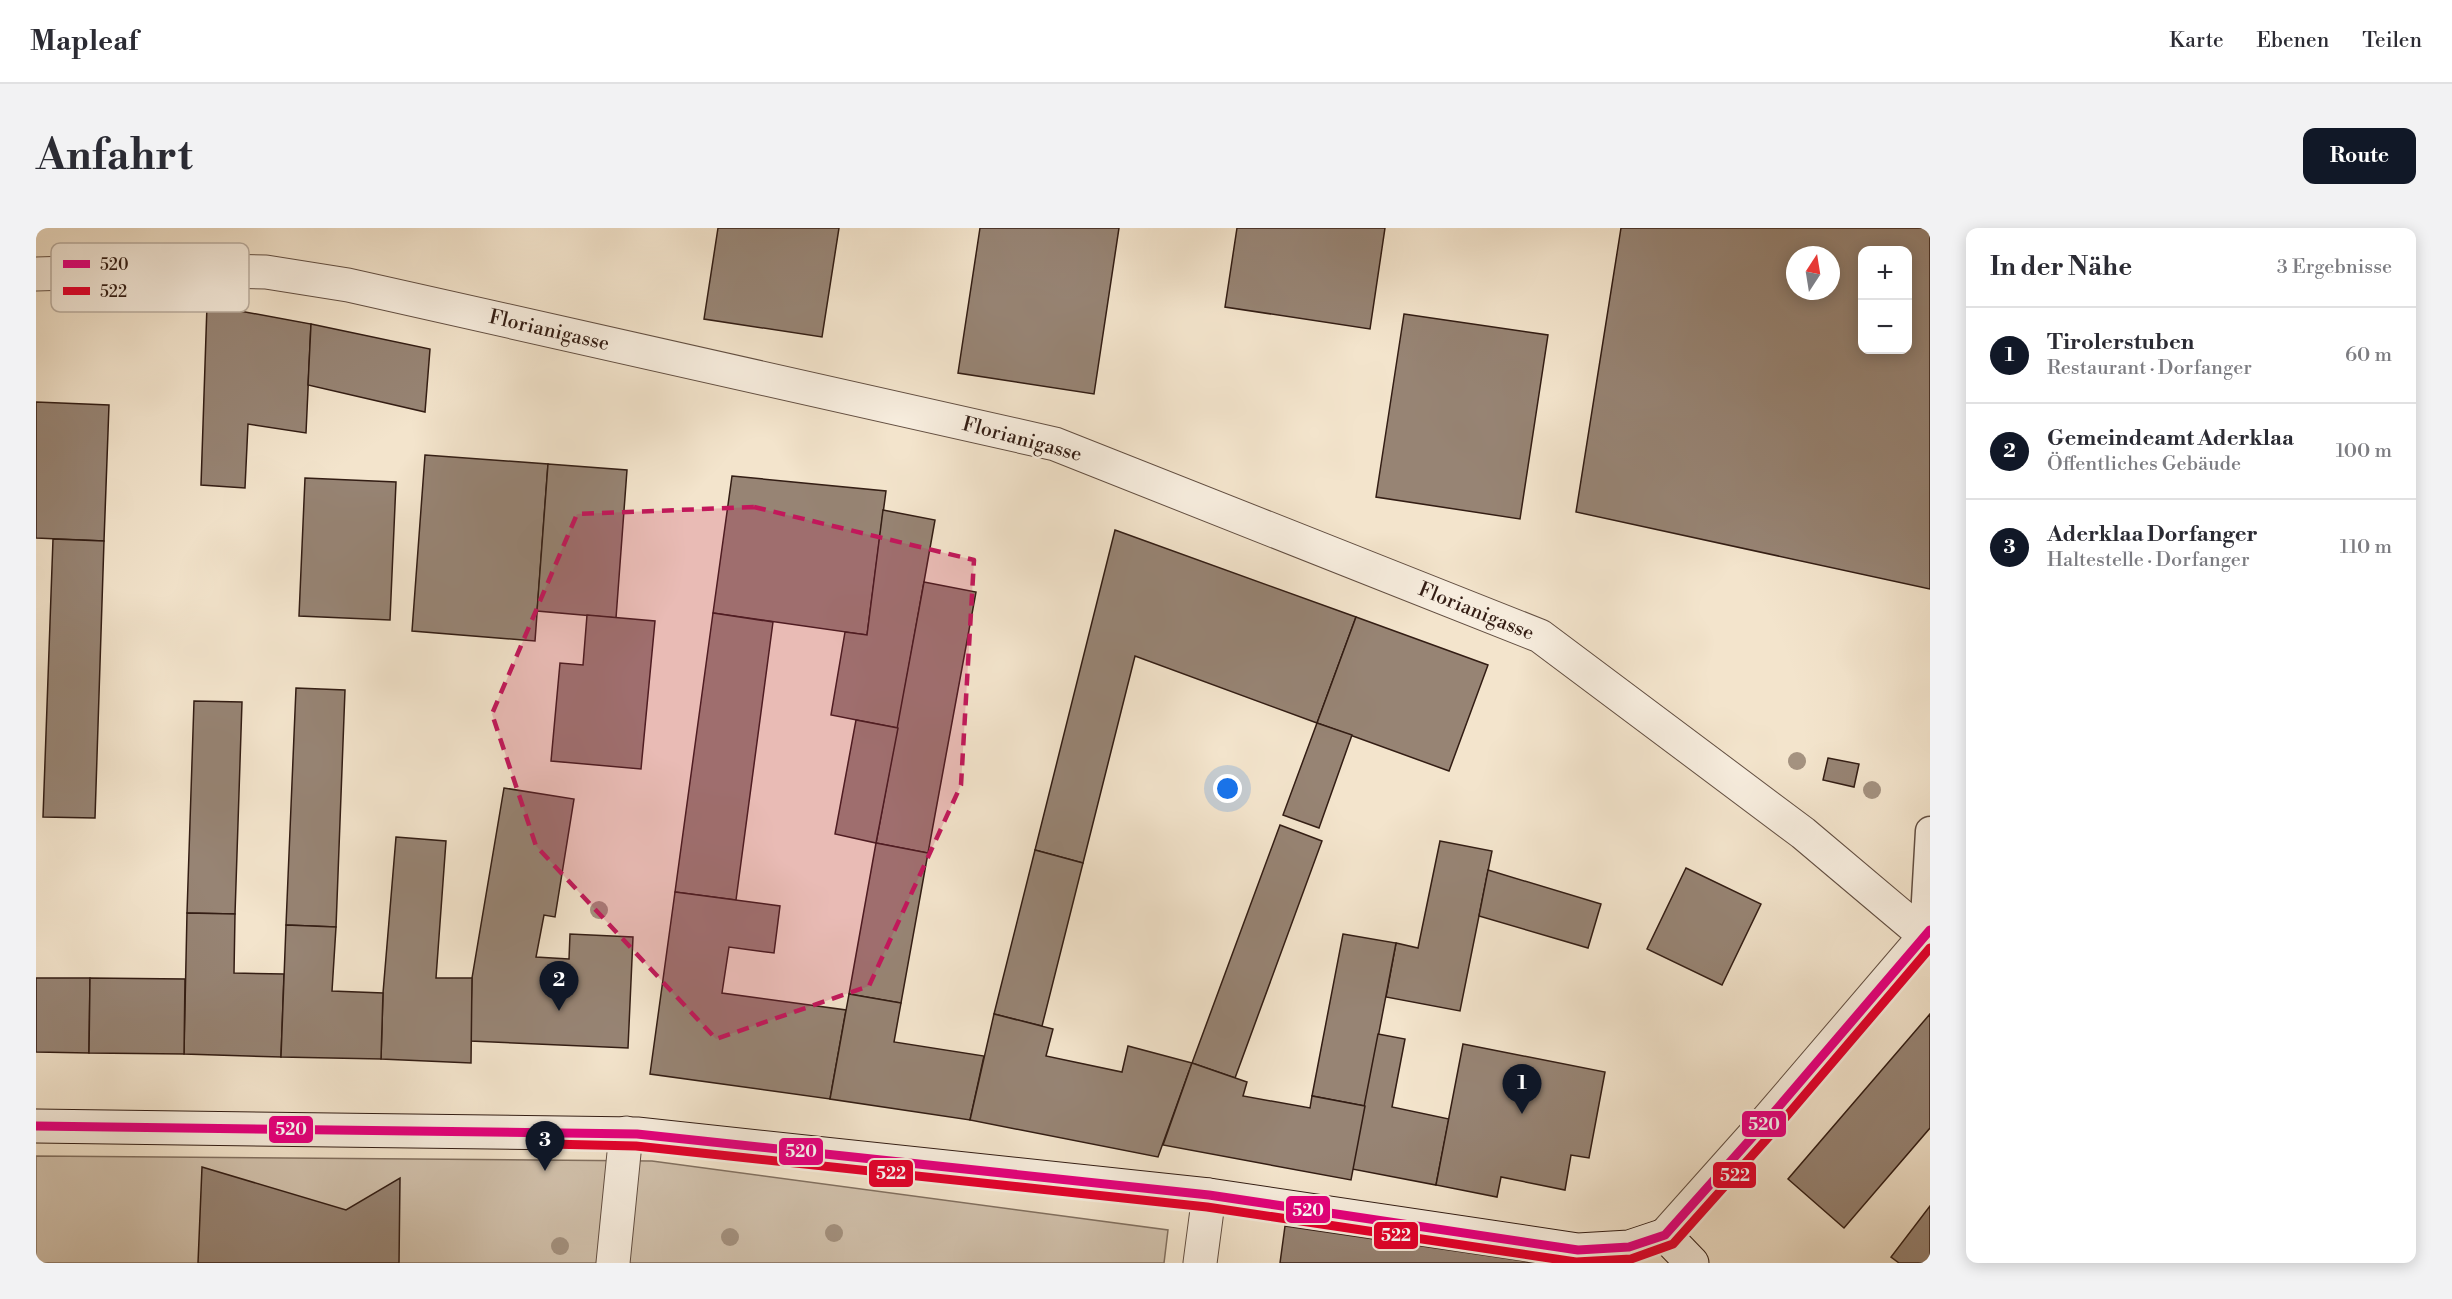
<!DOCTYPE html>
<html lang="de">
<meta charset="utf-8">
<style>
body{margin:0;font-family:"Libre Bodoni",serif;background:#f2f2f3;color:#2b2b33}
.controls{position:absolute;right:18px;top:18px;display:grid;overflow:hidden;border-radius:12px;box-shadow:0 3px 15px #0003}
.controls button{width:54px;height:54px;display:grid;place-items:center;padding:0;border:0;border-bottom:2px solid #e1e1e2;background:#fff;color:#2b2b33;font:30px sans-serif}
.compass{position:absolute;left:1750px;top:18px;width:54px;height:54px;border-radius:50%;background:#fff;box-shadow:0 3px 15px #0003;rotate:12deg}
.you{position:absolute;left:1192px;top:561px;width:21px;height:21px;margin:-15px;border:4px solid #fff;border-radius:50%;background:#1a73e8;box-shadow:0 0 0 9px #1a73e833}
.badge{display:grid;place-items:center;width:39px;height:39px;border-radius:50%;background:#111827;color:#fff;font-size:20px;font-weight:700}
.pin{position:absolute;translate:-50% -50px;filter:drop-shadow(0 2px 3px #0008)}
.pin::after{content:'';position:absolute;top:32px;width:21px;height:18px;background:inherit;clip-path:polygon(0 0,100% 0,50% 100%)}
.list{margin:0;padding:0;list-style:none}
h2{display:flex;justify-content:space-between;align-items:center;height:78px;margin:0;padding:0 24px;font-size:26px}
h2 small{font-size:20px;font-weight:400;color:#7c7c81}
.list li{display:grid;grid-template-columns:39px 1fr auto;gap:18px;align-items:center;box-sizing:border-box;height:96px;padding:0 24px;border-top:2px solid #e1e1e2}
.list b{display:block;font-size:22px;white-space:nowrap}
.list p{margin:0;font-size:20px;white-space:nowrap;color:#7c7c81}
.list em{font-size:20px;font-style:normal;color:#7c7c81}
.map{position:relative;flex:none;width:1894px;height:1035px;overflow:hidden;border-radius:12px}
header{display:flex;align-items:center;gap:36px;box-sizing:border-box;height:84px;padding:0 30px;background:#fff;border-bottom:2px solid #e1e1e2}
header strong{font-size:28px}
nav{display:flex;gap:33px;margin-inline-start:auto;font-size:21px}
.intro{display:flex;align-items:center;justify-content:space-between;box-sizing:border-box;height:144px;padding:0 36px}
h1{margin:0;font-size:42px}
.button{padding:15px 27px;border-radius:12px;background:#111827;color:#fff;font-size:21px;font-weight:700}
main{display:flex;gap:36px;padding:0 36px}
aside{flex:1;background:#fff;border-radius:12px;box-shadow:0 3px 15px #0003}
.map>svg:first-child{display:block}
.green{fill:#d2c2ad;stroke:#827060;stroke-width:1.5}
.building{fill:#978474;stroke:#331d14;stroke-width:1.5;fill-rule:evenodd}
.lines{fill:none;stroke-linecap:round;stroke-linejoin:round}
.lane-casing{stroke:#634f42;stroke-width:31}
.street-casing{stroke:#634f42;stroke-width:35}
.secondary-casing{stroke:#331d14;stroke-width:35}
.lane{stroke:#f7edde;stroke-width:28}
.street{stroke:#f7edde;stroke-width:33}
.secondary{stroke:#f7edde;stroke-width:33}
.bus-1-casing{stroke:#f7edde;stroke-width:14}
.bus-2-casing{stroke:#f7edde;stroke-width:14}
.bus-1{stroke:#e5007d;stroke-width:9}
.bus-2{stroke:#e4002b;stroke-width:9}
.tree{fill:#a49280}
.marked{fill:#c2185b;fill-opacity:0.2;stroke:#c2185b;stroke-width:4.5;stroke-dasharray:12 8;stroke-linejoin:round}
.labels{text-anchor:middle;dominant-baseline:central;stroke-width:5;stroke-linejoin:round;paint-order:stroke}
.street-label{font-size:20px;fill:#331d14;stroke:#f7edde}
.key{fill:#f7edde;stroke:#bcafa1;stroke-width:1.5}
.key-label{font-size:16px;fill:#331d14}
.line-badge{stroke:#f7edde;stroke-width:2}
.badge-label{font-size:16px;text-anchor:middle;font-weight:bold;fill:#fff}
</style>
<header>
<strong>Mapleaf</strong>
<nav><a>Karte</a><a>Ebenen</a><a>Teilen</a></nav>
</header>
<div class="intro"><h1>Anfahrt</h1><a class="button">Route</a></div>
<main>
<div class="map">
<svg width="1894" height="1035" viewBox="0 0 1894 1035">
<rect width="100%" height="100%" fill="#f3e4cc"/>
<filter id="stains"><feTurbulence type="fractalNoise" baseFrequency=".00333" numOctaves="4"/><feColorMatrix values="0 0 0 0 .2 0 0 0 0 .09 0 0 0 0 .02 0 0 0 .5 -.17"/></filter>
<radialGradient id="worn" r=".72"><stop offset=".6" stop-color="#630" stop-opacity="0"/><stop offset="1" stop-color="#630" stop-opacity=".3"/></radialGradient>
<polygon class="green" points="0,928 616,933 1132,1002 1128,1035 0,1035"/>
<g class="building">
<polygon points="682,0 803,0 786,109 668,91"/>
<polygon points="944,0 1083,0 1058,166 922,145"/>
<polygon points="1201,0 1349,0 1334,101 1189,79"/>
<path d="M1585 0H1894V361L1540 284ZM1826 22H1872V122H1826ZM1759 27H1795V63H1759Z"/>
<polygon points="171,77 275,96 270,205 212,196 209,260 165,257"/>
<polygon points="1368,86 1512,107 1484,291 1340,269"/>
<polygon points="275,96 394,121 389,184 272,157"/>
<polygon points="0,174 73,177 68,313 0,310"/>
<polygon points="389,227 512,236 499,413 376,403"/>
<polygon points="512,236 591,242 580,390 501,383"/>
<polygon points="696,248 850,263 831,407 677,385"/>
<polygon points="269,250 360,254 354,392 263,388"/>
<polygon points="847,282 899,292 862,500 795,487 809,404 831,407"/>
<polygon points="1079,302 1320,389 1281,495 1099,428 1047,635 999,622"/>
<polygon points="17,311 68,313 59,590 7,589"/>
<polygon points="888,354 940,364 892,625 840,615"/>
<polygon points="677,385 737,394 700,672 639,664"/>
<polygon points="551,387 619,393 605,541 515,533 524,435 547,437"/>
<polygon points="1320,389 1452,437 1413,543 1281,495"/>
<polygon points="260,460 309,462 300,699 250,697"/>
<polygon points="158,473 206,474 199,686 151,685"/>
<polygon points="820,492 862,500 840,615 799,606"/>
<polygon points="1281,495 1316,507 1283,600 1247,587"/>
<polygon points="1792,530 1823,536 1818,559 1787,552"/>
<polygon points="468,560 538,571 519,689 508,687 500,729 533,731 534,706 597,709 592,820 434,813 436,750"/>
<polygon points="1244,597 1286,613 1199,850 1156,835"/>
<polygon points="360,609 410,613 400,750 436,750 435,835 345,831 347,765"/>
<polygon points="1404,613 1456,623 1424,783 1350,769 1360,715 1382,720"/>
<polygon points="840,615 892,625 865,775 813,766"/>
<polygon points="999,622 1047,635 1006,798 958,786"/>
<polygon points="1650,640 1725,676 1686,757 1611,721"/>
<polygon points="1452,642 1565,676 1552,720 1443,688"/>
<polygon points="639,664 744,678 738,725 693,719 686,765 810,782 794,871 614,846"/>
<polygon points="151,685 199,686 198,745 248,746 245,829 148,826"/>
<polygon points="250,697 300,699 296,763 347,765 345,831 245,829"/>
<polygon points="1307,706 1360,715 1329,878 1276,868"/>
<polygon points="0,750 54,750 53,825 0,824"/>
<polygon points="54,750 149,751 148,826 53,825"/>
<polygon points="813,766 865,775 858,814 948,828 934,892 794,871"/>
<polygon points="958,786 1017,801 1010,828 1086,844 1092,818 1156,835 1122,929 934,892"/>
<polygon points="1894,786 1894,900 1808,1000 1752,951"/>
<polygon points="1342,806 1369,811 1356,879 1413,891 1400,957 1316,941"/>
<polygon points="1427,816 1569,844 1553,930 1535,927 1529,962 1465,949 1461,969 1400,957"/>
<polygon points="1156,835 1211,854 1207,868 1274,880 1276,868 1329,878 1315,952 1127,917"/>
<polygon points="166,939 310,982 364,950 363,1035 162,1035"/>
<polygon points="1894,978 1894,1035 1863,1035 1855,1029"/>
<polygon points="1249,998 1502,1035 1244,1035"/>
</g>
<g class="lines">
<defs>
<polyline id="lane" points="1888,707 1894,603"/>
<g id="street">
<polyline points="0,46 130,42 230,44 312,57 1019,216 1504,408 1767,605 1888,707"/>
<polyline points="1629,1007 1728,896 1894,702"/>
<polyline points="577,1035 590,905"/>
<polyline points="1164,1035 1173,967"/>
</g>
<polyline id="secondary" points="0,898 601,906 1173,967 1542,1022 1593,1019 1629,1007 1656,1035"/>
</defs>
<use href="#lane" class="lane-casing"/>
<use href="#street" class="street-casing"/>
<use href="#secondary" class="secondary-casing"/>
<use href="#lane" class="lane"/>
<use href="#street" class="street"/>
<use href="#secondary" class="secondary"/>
<defs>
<polyline id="bus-1" points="0,898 601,906 1173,967 1542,1022 1593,1019 1629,1007 1728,896 1894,702"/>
<polyline id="bus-2" points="512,916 600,918 1171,979 1540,1034 1595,1031 1637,1016 1737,904 1894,720"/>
</defs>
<use href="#bus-1" class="bus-1-casing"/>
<use href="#bus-2" class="bus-2-casing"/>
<use href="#bus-1" class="bus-1"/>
<use href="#bus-2" class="bus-2"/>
</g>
<g class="tree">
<circle cx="1761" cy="533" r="9"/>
<circle cx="1836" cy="562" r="9"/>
<circle cx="563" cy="682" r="9"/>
<circle cx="798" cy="1005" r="9"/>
<circle cx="694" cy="1009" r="9"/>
<circle cx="524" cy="1018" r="9"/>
</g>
<path class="marked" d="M718 279 938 332 925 557 833 758 680 811 500 618 456 486 541 286Z"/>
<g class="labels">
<g class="street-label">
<text transform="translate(513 103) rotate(13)">Florianigasse</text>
<text transform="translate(986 212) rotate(15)">Florianigasse</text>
<text transform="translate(1440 384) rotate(22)">Florianigasse</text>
</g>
</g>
<rect x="15" y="15" width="198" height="69" rx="9" class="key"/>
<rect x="27" y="32" width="27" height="8" fill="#e5007d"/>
<rect x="27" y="59" width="27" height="8" fill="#e4002b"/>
<g class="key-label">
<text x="64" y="42">520</text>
<text x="64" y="69">522</text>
</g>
<g class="line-badge">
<rect x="1705" y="882" width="46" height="28" rx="6" fill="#e5007d"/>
<rect x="232" y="887" width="46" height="29" rx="6" fill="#e5007d"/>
<rect x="742" y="909" width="46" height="29" rx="6" fill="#e5007d"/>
<rect x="832" y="931" width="46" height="29" rx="6" fill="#e4002b"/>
<rect x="1676" y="933" width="45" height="28" rx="6" fill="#e4002b"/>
<rect x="1249" y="967" width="46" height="29" rx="6" fill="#e5007d"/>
<rect x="1337" y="993" width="46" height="29" rx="6" fill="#e4002b"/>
</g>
<g class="badge-label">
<text x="1728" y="902">520</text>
<text x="255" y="907">520</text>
<text x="765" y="929">520</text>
<text x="855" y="951">522</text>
<text x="1699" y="953">522</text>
<text x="1272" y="988">520</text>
<text x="1360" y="1013">522</text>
</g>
<rect width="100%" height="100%" filter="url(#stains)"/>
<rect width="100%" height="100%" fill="url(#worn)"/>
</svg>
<div class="controls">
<button>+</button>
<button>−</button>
</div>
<svg class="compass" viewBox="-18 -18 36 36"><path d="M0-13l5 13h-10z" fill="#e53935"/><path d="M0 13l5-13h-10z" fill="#7c7c81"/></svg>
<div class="you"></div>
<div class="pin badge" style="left:1486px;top:886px">1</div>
<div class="pin badge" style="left:523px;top:783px">2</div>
<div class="pin badge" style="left:509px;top:943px">3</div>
</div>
<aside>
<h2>In der Nähe<small>3 Ergebnisse</small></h2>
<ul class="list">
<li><span class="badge">1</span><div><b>Tirolerstuben</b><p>Restaurant · Dorfanger</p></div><em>60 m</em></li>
<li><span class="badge">2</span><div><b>Gemeindeamt Aderklaa</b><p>Öffentliches Gebäude</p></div><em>100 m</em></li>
<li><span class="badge">3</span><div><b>Aderklaa Dorfanger</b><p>Haltestelle · Dorfanger</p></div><em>110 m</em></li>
</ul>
</aside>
</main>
